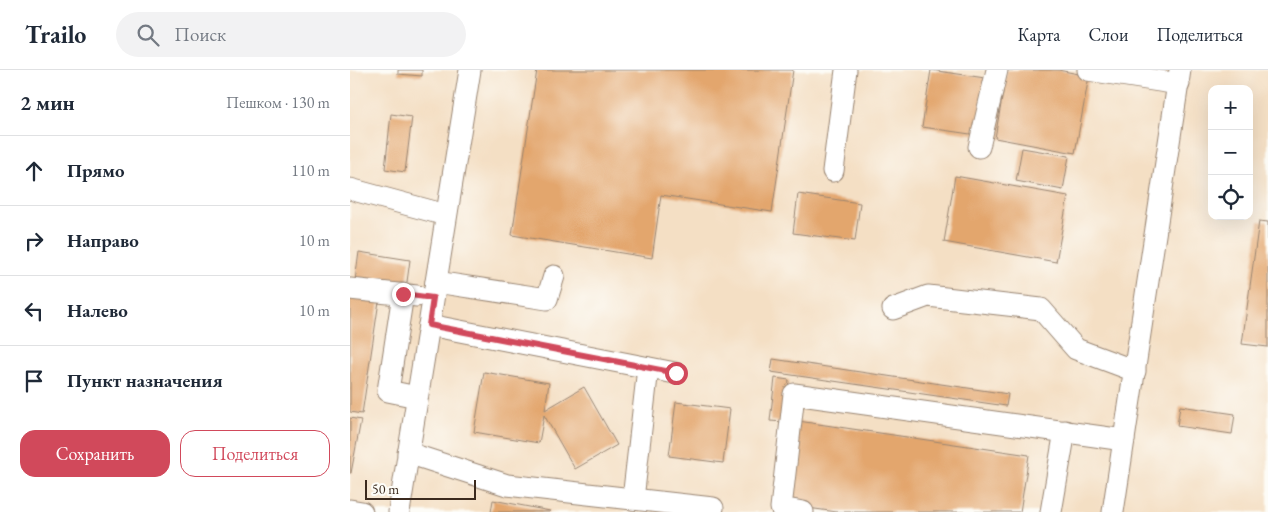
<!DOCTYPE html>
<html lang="ru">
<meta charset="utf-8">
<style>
body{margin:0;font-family:"EB Garamond",serif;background:#f2f2f3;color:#1f2937}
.controls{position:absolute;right:15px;top:15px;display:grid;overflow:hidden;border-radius:10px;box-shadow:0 5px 20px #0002}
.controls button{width:45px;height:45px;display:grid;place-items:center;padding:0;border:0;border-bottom:1px solid #e0e1e3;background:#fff;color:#1f2937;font:25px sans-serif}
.scale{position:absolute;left:15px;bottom:12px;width:111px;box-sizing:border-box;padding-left:5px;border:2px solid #3b2a1e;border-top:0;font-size:14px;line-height:18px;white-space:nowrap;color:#3b2a1e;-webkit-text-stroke:4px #fdfcf7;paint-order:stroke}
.stop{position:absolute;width:15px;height:15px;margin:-11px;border:4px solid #d1495b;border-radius:50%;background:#fff}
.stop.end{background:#d1495b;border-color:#fff;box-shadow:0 1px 5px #0008}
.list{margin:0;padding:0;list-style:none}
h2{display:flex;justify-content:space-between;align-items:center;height:65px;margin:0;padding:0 20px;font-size:21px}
h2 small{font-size:16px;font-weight:400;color:#747a83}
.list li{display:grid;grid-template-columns:32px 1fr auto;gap:15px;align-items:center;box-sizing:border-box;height:70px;padding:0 20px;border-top:1px solid #e0e1e3}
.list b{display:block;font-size:19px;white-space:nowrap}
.list em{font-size:16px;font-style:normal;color:#747a83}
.actions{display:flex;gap:10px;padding:15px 20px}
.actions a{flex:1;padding:11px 0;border:1px solid #d1495b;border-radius:15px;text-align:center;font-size:18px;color:#d1495b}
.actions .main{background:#d1495b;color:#fff}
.icon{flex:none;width:28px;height:28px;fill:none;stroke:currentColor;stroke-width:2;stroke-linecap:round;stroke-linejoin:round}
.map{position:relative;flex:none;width:918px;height:442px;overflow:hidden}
header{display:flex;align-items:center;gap:30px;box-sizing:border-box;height:70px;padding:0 25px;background:#fff;border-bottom:1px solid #e0e1e3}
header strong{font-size:24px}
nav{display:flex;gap:28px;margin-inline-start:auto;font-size:18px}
.search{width:350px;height:45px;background:#f2f2f3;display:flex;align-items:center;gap:12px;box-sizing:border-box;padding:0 18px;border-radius:28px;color:#747a83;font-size:19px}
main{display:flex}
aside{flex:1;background:#fff}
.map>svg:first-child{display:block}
.building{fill:#e3a66d}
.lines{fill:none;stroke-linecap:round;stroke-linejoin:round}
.minor-casing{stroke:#988471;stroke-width:23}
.minor{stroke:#fff;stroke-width:21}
.route{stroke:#d1495b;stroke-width:6}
</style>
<header>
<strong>Trailo</strong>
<div class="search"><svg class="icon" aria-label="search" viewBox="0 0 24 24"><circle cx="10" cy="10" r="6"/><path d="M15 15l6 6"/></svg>Поиск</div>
<nav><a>Карта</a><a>Слои</a><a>Поделиться</a></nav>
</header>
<main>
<aside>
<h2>2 мин<small>Пешком · 130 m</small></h2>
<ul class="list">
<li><svg class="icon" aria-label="ahead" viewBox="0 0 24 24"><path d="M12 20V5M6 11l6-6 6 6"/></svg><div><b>Прямо</b></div><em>110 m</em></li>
<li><svg class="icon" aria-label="right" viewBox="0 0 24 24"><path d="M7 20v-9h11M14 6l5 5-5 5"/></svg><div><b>Направо</b></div><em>10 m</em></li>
<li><svg class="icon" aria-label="left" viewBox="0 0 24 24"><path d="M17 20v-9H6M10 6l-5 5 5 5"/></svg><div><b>Налево</b></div><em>10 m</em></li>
<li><svg class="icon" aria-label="arrive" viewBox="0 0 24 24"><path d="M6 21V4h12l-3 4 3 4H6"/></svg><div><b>Пункт назначения</b></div></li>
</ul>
<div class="actions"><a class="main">Сохранить</a><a>Поделиться</a></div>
</aside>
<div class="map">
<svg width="918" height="442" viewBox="0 0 918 442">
<rect width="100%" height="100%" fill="#fdfcf7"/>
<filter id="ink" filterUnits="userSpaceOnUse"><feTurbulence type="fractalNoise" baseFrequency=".02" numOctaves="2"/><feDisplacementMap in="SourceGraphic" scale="10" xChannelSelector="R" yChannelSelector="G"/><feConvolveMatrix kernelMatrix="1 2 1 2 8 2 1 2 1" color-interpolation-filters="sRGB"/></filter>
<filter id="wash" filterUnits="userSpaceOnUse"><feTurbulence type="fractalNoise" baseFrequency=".0096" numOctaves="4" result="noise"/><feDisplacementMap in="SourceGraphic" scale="20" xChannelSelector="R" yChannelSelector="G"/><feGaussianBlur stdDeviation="1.12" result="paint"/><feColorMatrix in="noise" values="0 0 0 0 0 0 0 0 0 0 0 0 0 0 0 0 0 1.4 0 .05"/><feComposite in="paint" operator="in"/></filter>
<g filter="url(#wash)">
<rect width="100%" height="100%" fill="#f4dfc4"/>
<g id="blocks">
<g class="building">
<polygon points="48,0 72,0 72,6 48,4"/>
<polygon points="187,0 443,0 422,142 311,125 302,188 162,165"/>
<polygon points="581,0 635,8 627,65 572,57"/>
<polygon points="657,0 708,0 739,6 725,83 645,68"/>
<polygon points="41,44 62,47 55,102 35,99"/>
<polygon points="672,78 719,86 713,120 666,111"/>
<polygon points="605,106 718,126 706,192 594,172"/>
<polygon points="448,124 510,133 505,171 443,163"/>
<polygon points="909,151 918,152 918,277 892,274"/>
<polygon points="9,182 60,190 56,219 5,211"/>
<polygon points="0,227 29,231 12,344 0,342"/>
<polygon points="423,289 658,324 656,336 421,302"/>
<polygon points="134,302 199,313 195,340 234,317 267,375 225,399 194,345 189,373 124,362"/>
<polygon points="425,308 439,310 434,352 420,351"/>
<polygon points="326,332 380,339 373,393 319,386"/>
<polygon points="830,336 885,344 882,364 827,356"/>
<polygon points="0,348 11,350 1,403 0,403"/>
<polygon points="448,351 679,385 670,442 487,442 436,435"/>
<polygon points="143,430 200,441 200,442 141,442"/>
</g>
</g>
</g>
<g filter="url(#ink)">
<use href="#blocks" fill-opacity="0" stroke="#988471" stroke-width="1"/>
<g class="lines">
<defs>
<g id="minor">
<polyline points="738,0 829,14"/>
<polyline points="629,77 647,0"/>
<polyline points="483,101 496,0"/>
<polyline points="0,119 96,145"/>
<polyline points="86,212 197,229 204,206"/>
<polyline points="0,219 67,226"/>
<polyline points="53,224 38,321 67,327"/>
<polyline points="543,239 578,226 691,239 726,279 785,301"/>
<polyline points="79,255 325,303"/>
<polyline points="58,383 157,415 363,438"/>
<polyline points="283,429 298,298"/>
<polyline points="0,440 12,442"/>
<polyline points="49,442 120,0"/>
<polyline points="453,442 431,438 444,324 774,370"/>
<polyline points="701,442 715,361"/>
<polyline points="763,442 830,0"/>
</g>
</defs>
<use href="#minor" class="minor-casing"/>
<use href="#minor" class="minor"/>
</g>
</g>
<g class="lines" filter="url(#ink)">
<polyline class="route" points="53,224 83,228 79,255 326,303"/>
</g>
</svg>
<div class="controls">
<button>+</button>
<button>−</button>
<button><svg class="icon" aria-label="locate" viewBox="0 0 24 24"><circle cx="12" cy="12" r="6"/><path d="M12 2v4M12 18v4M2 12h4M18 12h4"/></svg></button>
</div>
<div class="scale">50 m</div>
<div class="stop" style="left:326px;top:303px"></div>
<div class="stop end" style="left:53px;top:224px"></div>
</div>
</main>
